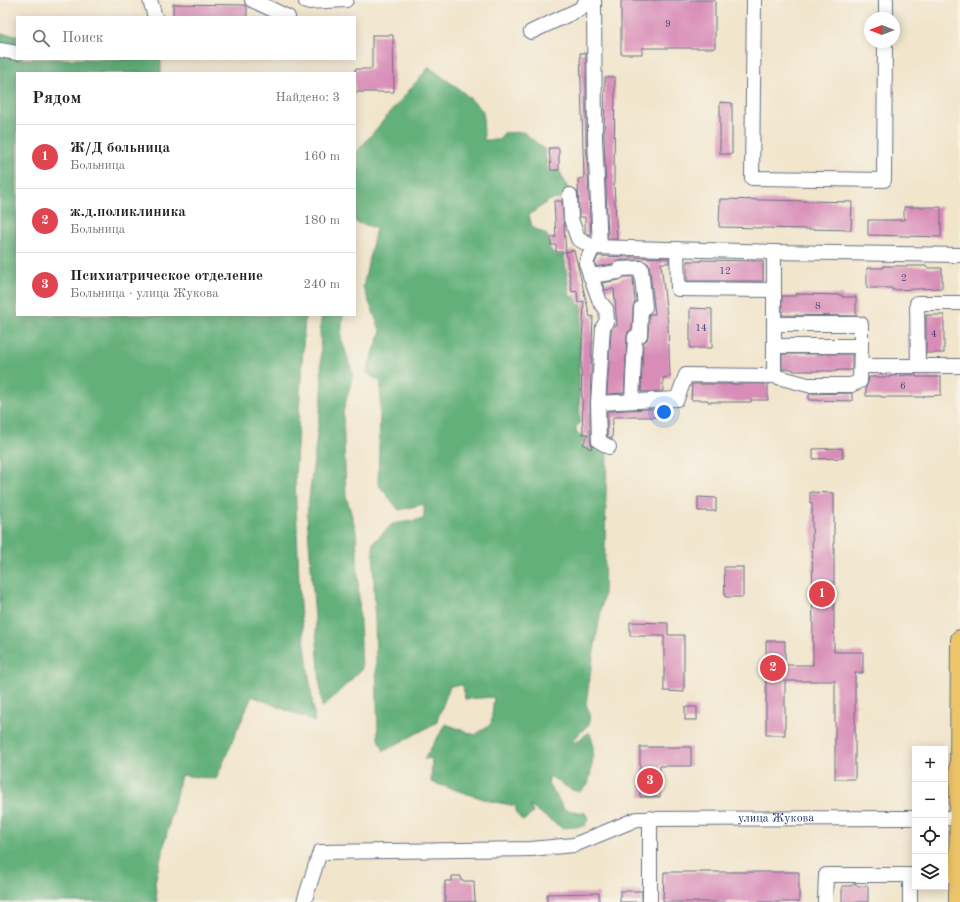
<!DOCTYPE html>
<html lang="ru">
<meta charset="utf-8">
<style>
body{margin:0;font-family:"Old Standard TT",serif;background:#f2f2f2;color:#222}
.controls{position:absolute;right:12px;bottom:12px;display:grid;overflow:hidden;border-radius:0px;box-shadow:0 2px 10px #0003}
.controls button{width:36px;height:36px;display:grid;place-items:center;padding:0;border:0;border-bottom:1px solid #e0e0e0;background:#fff;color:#222;font:20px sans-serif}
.compass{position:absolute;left:864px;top:12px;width:36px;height:36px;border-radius:50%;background:#fff;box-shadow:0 2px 10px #0003;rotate:270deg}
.you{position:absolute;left:664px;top:412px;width:14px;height:14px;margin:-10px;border:3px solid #fff;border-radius:50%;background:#1a73e8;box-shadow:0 0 0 6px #1a73e833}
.badge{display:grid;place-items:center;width:26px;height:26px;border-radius:50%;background:#b5179e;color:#fff;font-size:13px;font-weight:700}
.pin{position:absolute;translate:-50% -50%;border:2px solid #fff;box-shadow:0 1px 4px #0006}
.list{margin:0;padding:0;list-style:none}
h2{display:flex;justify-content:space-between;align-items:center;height:52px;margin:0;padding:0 16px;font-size:17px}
h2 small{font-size:13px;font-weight:400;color:#767676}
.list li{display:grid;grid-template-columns:26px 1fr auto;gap:12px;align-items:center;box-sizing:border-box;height:64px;padding:0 16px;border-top:1px solid #e0e0e0}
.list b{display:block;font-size:15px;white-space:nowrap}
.list p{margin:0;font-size:13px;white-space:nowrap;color:#767676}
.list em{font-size:13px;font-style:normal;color:#767676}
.icon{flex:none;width:22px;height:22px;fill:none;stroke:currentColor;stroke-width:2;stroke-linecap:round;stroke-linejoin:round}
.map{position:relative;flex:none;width:960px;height:902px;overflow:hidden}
.search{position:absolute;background:#fff;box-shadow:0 2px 10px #0003;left:16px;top:16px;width:340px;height:44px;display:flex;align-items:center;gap:10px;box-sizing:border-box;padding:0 14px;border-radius:0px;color:#767676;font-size:15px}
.panel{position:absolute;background:#fff;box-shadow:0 2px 10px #0003;left:16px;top:72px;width:340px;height:244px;border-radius:0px}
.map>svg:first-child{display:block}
.forest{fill:#63b07a;stroke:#3f706c}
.building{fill:#d88cb7}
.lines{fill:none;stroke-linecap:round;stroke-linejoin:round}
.minor-casing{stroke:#666f84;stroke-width:16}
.major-casing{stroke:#666f84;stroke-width:20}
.minor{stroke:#fff;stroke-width:14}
.major{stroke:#edc569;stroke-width:18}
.labels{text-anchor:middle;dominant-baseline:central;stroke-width:3.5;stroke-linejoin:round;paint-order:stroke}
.number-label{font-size:10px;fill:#4a4674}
.street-label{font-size:12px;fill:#1b2f5e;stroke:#f7f3e8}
</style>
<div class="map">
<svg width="960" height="902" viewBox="0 0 960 902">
<rect width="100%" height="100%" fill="#f7f3e8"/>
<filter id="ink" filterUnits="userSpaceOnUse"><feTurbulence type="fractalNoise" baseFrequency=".025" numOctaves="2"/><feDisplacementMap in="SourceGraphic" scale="8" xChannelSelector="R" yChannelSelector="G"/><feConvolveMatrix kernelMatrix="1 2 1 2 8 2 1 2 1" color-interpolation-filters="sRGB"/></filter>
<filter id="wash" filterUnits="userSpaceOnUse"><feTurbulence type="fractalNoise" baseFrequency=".012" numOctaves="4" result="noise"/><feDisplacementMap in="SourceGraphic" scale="16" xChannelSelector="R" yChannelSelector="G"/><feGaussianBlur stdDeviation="0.9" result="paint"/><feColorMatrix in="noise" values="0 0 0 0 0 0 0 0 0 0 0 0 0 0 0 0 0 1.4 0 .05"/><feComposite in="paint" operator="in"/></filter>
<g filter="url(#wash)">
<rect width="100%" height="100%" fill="#f1e5cc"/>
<g class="forest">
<polygon points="0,34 17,35 17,59 160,59 161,60 161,73 17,73 17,315 305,315 295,478 300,607 315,722 252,696 216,779 181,775 155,882 157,902 0,902"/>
<path d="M429 67 464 93 483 111 484 140H499L504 133 523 132 544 149 548 170 552 172 559 170 569 190 566 198 550 200 529 215 532 227 547 235 550 249 556 255H564L570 297 575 296 578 305 582 304 579 368 580 423 576 427V433L585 436 581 445 592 450 597 443 607 449 604 594 592 662 586 704 590 714 589 724 572 741 576 742 589 732C597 746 591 770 588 785L579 792 570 789 550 776 548 783 565 810 585 813 588 818 585 826 562 828 530 806 533 813 523 821 516 813V806L490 801 431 782 432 758 424 759 446 724 475 735 491 724 494 697 465 699 463 685 450 686 436 723 384 751 378 738 373 543 392 524 424 519V504L399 510 378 484 381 382 366 373 381 332 363 287 376 228 355 222V154Z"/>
<polygon points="322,315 343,315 341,337 353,375 343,412 346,496 356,531 362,669 322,708 307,515 322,395 320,327"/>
</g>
<g id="blocks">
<g class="building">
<polygon points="621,0 715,0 715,48 642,48 642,54 621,54"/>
<polygon points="173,4 245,5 247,7 247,17 173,17"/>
<polygon points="372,35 393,35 394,92 355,92 355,69 372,69"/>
<polygon points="580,53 586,53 586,138 591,235 585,233 585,217 579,217 578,179 584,178"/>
<polygon points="605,77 615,77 614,183 617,239 608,239 604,138"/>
<polygon points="720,102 732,103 732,154 720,154"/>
<polygon points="549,148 559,148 559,170 551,170"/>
<polygon points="720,199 852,202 851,230 719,227"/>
<polygon points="554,201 562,201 566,252 556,252 556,245 551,245 551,237 556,237"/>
<polygon points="904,207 941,207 941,237 868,235 868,220 904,220"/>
<polygon points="574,250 590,317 593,316 590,403 590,441 592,446 591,449 583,444 588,434 583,434 581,366 584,301 578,303 577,291 572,292 566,252"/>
<polygon points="598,256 669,258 669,263 661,263 668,325 670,377 663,378 663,391 641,392 643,343 647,340 648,336 649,314 655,314 649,264 641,260 619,261 612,264 596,267 595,263"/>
<polygon points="701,260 763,261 763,281 687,281 687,261 701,261"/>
<polygon points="883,266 927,266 927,268 942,268 942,288 892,290 892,288 867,288 867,268 883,268"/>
<polygon points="624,277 633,277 635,302 633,308 632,329 628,332 627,337 624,393 607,394 611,330 613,326 617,326 614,289 605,290 602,283 619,280"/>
<polygon points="796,294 842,295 842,297 856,297 856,316 782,315 782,296 796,296"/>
<polygon points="690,308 712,309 712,348 690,348"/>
<rect x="926" y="315" width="18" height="38"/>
<polygon points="782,354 852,354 852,370 837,370 837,371 793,371 793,369 782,369"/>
<polygon points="908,375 916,375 916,377 941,377 941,395 924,396 924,397 881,397 881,396 866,396 866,387 868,382 869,377 890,377 890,376"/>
<polygon points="692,384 768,384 768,400 751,400 751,402 708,402 708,400 691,400"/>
<polygon points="852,393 852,401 809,400 809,394"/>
<polygon points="670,408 670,417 613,417 612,439 607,436 607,411"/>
<polygon points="842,448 843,458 813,459 813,449"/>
<polygon points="810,492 834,493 834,652 863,652 863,673 855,673 855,779 835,779 835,681 785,681 785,735 766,735 766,641 785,641 785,665 813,665 812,503 810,503"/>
<polygon points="698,497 716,498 716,511 698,511"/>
<polygon points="724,567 743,567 743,597 725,597"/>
<polygon points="630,622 668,623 668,635 684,635 684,692 664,691 664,636 630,636"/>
<rect x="685" y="707" width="12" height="13"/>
<polygon points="640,747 691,747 691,766 660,766 660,797 640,797"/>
<polygon points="664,872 799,872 799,902 663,902"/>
<polygon points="452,876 461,876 461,881 474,881 475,902 445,902 445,881 452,881"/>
<polygon points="853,884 856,884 858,886 868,886 868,902 842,902 842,886 851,886"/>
<rect x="620" y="891" width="22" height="11"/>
<polygon points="599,893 599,902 547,902 547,894"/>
</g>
</g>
</g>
<g filter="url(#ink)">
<use href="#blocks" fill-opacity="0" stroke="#666f84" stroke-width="1"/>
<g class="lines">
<defs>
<g id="minor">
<polyline points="150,0 155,17"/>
<polyline points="252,0 288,17"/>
<polyline points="594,0 595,138 600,247"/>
<polyline points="754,0 752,178 884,180 885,42"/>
<polyline points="306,2 346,0"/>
<polyline points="886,18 886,0"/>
<polyline points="531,32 580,9 587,0"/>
<polyline points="0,50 17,53"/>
<polyline points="570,195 571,219 578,239 593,247"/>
<polyline points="677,249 678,289 774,290"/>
<polyline points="774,252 774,376"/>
<polyline points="590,276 618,272 619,269 641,268 645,307 641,308 640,335 635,337 632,401"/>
<polyline points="774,324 861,324 861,346"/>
<polyline points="774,346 861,346 860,381 851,385 808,385 774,376 686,375 677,399 598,403 603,327 607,320 606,309 600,302 586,263 593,247 774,252 960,255"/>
<polyline points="861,366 960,366"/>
<polyline points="918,366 917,303 960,303"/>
<polyline points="598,403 599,441 609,447"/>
<polyline points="945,818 960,818"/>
<polyline points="945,875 958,875"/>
<path id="s1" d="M304 902 320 852 531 849 574 845 637 819 915 818"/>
<polyline points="650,902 650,818"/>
<polyline points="825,902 826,875 915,875"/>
<polyline points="910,902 910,875"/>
</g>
<polyline id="major" points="958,902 960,639"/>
</defs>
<use href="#minor" class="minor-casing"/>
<use href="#major" class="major-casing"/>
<use href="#minor" class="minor"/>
<use href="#major" class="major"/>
</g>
</g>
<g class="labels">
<g class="number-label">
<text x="668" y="24">9</text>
<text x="725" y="271">12</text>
<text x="904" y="278">2</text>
<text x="818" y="306">8</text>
<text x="701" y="328">14</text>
<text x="934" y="334">4</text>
<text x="903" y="386">6</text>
</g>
<g class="street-label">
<text stroke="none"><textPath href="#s1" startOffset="514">улица Жукова</textPath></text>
</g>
</g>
</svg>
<div class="controls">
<button>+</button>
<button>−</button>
<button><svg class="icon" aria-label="locate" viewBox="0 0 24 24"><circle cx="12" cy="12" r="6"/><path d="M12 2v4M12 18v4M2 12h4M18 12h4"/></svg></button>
<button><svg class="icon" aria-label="layers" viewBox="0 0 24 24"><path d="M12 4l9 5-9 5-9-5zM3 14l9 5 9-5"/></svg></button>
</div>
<svg class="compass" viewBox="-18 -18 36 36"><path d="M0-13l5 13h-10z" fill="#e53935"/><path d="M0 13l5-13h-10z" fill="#767676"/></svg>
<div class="you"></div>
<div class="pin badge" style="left:822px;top:594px;background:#e0444e">1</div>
<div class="pin badge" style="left:773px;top:668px;background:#e0444e">2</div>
<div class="pin badge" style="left:650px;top:781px;background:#e0444e">3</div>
<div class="search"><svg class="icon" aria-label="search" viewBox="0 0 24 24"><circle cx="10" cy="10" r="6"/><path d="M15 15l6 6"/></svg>Поиск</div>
<section class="panel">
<h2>Рядом<small>Найдено: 3</small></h2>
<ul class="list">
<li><span class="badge" style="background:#e0444e">1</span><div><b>Ж/Д больница</b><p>Больница</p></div><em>160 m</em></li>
<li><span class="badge" style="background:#e0444e">2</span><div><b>ж.д.поликлиника</b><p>Больница</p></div><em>180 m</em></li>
<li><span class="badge" style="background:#e0444e">3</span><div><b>Психиатрическое отделение</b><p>Больница · улица Жукова</p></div><em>240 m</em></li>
</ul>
</section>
</div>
